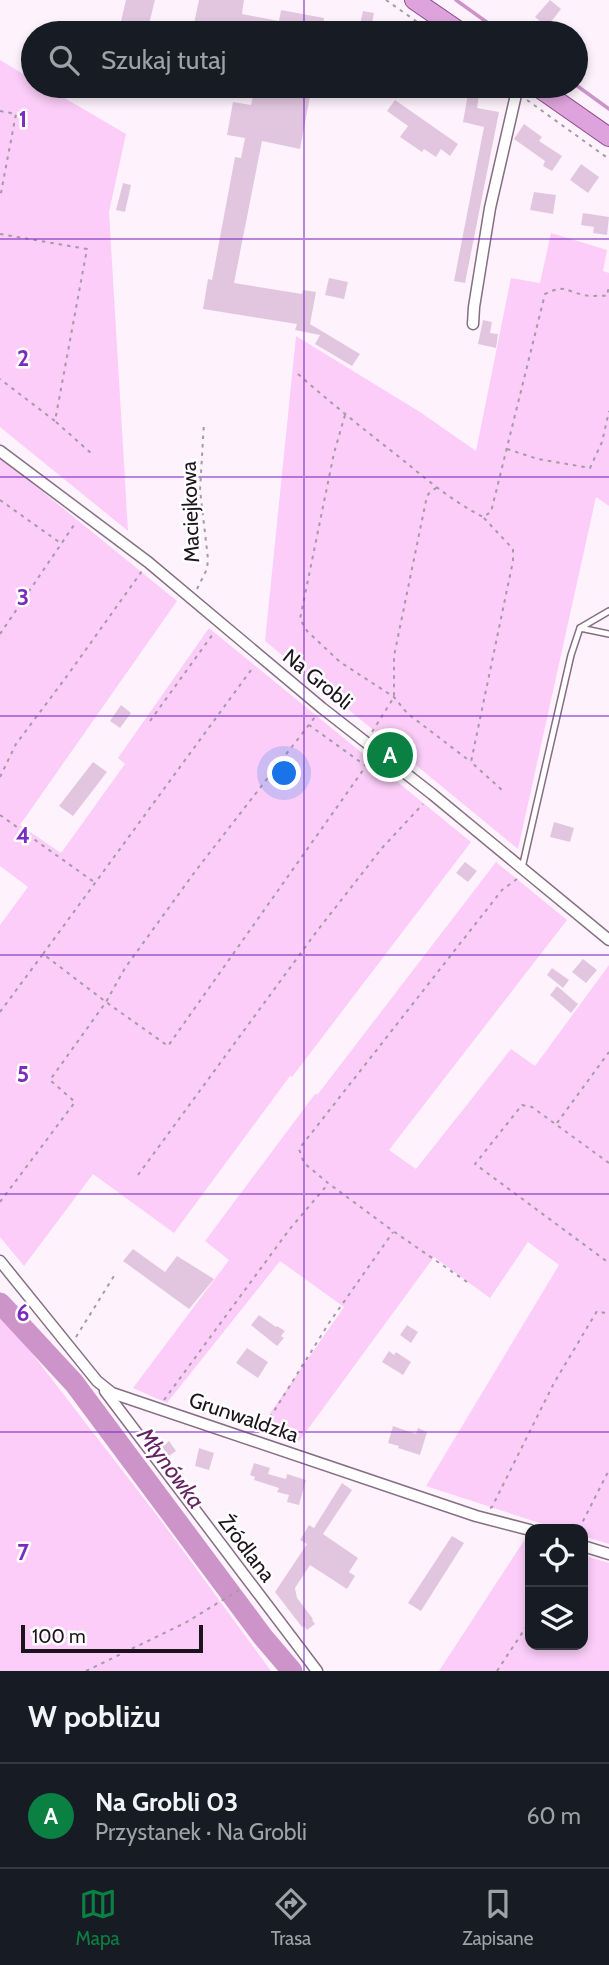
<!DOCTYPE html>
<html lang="pl">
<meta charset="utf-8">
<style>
body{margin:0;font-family:Cabin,sans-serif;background:#20242c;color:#f1f3f6}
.controls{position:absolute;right:21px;bottom:21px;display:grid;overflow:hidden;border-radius:14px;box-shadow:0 4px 10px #0003}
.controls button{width:63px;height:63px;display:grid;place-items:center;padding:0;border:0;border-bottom:2px solid #363941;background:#171b24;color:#f1f3f6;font:35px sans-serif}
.scale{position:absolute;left:21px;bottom:18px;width:182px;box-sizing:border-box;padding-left:7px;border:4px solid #1c131c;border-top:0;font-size:19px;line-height:24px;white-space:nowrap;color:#1c131c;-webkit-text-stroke:5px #fff;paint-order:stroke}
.you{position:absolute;left:285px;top:774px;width:24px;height:24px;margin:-18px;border:5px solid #fff;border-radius:50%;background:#1a73e8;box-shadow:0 0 0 10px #1a73e833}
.badge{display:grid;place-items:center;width:46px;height:46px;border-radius:50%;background:#0b8043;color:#fff;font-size:23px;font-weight:700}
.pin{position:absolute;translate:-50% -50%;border:4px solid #fff;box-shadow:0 2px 7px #0006}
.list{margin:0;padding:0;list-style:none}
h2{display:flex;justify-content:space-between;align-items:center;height:91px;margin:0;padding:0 28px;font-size:30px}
h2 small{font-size:23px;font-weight:400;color:#9ea1a6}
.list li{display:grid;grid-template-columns:46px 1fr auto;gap:21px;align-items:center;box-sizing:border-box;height:105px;padding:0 28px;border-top:2px solid #363941}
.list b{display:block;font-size:26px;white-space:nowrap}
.list p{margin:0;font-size:23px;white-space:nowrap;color:#9ea1a6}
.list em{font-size:23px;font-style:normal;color:#9ea1a6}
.icon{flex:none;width:38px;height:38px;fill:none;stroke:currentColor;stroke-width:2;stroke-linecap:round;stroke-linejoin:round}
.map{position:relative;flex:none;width:609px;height:1671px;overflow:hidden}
.search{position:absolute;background:#171b24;box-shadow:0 4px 10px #0003;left:21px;right:21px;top:21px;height:77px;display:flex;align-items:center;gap:18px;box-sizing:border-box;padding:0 24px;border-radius:38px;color:#9ea1a6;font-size:26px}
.sheet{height:196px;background:#171b24}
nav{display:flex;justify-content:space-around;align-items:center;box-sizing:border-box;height:98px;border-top:2px solid #363941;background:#171b24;font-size:19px;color:#9ea1a6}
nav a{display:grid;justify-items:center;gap:4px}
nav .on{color:#0b8043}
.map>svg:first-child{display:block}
.green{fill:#fbcdf8}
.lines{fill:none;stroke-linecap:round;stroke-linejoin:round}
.stream{stroke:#cc94c8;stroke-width:3.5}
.river{stroke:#cc94c8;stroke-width:21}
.building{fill:#e2c6df}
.lane-casing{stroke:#876e84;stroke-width:8}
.street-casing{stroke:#876e84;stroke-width:13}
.primary-casing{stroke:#8c4989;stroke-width:20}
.path{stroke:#a59ba4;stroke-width:2;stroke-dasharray:3.5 5;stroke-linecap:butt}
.lane{stroke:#fff;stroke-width:5}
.street{stroke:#fff;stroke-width:10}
.primary{stroke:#dea3dc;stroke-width:18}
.grid{fill:none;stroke:#7b2cbf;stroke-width:2;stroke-opacity:0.55}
.labels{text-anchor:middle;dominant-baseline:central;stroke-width:5;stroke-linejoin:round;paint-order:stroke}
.street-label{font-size:21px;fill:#1c131c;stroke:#fff}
.water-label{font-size:23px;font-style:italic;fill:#652263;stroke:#fff}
.grid-label{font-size:23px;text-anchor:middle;font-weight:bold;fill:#7b2cbf;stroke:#fff;stroke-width:5;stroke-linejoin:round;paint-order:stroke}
</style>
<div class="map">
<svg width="609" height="1671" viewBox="0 0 609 1671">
<rect width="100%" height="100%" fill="#fef3fd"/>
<g class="green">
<polygon points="0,60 33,80 33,86 44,86 126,134 109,212 128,531 0,427"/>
<polygon points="551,233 607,250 603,271 609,273 609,506 596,497 518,849 265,641 296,336 420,412 476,451 511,278 540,283"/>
<polygon points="0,457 177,601 20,825 61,853 125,764 118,758 209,628 471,842 292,1077 290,1076 174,1233 93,1174 24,1266 0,1237 0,925 28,887 0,866"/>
<polygon points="496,862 567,920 389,1150 416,1169 511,1049 535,1066 609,965 609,1544 583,1536 583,1529 558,1529 426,1486 559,1265 528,1242 490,1298 434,1257 297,1444 257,1432 344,1307 280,1261 167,1403 133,1388 229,1260 205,1241 315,1094 318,1094"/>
<polygon points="0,1312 162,1522 271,1671 0,1671"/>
<polygon points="527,1536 530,1537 530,1645 583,1645 583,1555 609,1563 609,1671 439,1671"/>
</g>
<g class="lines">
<g class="stream">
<polyline points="456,0 502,33"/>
<polyline points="576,85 609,109"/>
</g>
<polyline class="river" points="0,1303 74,1383 263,1637 292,1671"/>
</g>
<g class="building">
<polygon points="126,0 155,0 148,28 138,26 136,33 119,30"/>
<polygon points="199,0 244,0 242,14 279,21 281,10 324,18 322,33 221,33 193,28"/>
<polygon points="550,0 561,9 547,27 535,17"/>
<polygon points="363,11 374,13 370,33 358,33"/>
<polygon points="255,86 312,86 300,149 262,141 234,283 302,294 303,290 316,292 310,324 360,354 352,366 315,344 320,335 295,330 297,324 203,309 208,279 212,280 235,157 241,158 245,138 227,135 233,102 251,105"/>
<polygon points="468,94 479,96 477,108 499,112 465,283 454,281 484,127 463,122"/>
<polygon points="395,100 458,144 450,156 441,149 436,157 424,149 422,152 400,137 408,126 387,111"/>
<polygon points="524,124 542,137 539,141 562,156 552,171 543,166 545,161 514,139"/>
<polygon points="581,164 599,177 588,193 570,180"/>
<polygon points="123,183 131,185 125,212 116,210"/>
<polygon points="534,192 556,195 553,214 530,210"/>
<polygon points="583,213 609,217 607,235 593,233 594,227 581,225"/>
<polygon points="329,278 348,282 344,299 325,295"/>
<polygon points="483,320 492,322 490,333 498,334 496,348 478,344"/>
<polygon points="121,705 131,713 120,728 110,721"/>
<polygon points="93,762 107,772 73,816 59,806"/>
<polygon points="554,822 574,828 570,842 550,837"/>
<polygon points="465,862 477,871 468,882 456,873"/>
<polygon points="583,959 597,970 586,983 572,972"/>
<polygon points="552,968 569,980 563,988 547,975"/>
<polygon points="557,986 578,1004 571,1013 550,995"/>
<polygon points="133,1249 165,1272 177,1256 214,1279 189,1309 123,1261"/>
<polygon points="259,1315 276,1327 277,1326 285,1331 281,1336 284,1338 277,1346 251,1325"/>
<polygon points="407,1325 418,1332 411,1343 400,1335"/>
<polygon points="247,1348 268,1362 258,1378 236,1363"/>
<polygon points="389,1351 394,1355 396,1352 411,1362 403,1375 382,1362"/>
<polygon points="393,1426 416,1434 418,1428 427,1432 420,1455 398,1448 399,1446 388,1443"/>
<polygon points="169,1441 176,1451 169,1456 162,1447"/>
<polygon points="199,1448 214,1453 209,1470 195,1466"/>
<polygon points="254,1463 270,1468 268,1474 286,1479 287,1474 306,1480 299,1505 287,1502 289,1495 277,1492 279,1488 254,1480 255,1477 250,1475"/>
<polygon points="342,1483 352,1490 323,1534 358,1558 349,1572 355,1576 347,1589 310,1565 295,1588 297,1598 313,1619 312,1620 315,1624 307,1630 304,1626 302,1627 275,1592 307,1544 300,1540 309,1525 314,1528"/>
<polygon points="452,1536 464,1543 421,1611 408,1603"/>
</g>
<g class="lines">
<defs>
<g id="lane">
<polyline points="580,628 609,634"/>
<polyline points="522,868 571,655 580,628 609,611"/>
</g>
<g id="street">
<polyline points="473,324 474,307 490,208 518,86"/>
<polyline points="0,451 148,562 322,708 432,794 609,940"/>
<polyline points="0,1261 97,1381 112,1393 476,1516 530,1530"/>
<polyline points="105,1391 317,1671"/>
<polyline points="583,1546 609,1554"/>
</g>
<g id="primary">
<polyline points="414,0 462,33"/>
<polyline points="536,86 609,137"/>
</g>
</defs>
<use href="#lane" class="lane-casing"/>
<use href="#street" class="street-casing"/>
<use href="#primary" class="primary-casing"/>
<g class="path">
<polyline points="386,0 433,33"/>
<polyline points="475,26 486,33"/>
<polyline points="527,100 609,159"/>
<polyline points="0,111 16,114 0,198"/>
<polyline points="0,234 87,249 55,421 0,379"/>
<path d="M298 374C332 404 367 432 403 460 428 481 454 502 483 517L491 512 545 294C565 284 565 291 584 295 591 297 600 295 607 296L609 286"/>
<polyline points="345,415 334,453 300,619 307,631 340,662 394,697 407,713 471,762"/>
<polyline points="56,422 92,454"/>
<polyline points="507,449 538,459 590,468 602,442 609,411"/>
<polyline points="0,500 59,542"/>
<polyline points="484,518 513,549 513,561 471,762 503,791"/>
<polyline points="197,589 207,569 208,559 200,490 204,422"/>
<polyline points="0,634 76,522"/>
<polyline points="150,721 213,634"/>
<polyline points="372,732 394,697 394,656 427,496 431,491 438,487"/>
<polyline points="0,777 16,744 67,676 142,571"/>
<polyline points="0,815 94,882"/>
<polyline points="43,954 254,666"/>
<polyline points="0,1012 43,954 106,1002 168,1046 366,766 309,725"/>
<polyline points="557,1123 609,1052"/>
<polyline points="609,1163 532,1107 522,1105 475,1164 609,1263"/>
<polyline points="138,1175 317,931 382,848 423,804"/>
<polyline points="0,1202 75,1102 50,1080 106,1002 125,968 194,873 315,717"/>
<polyline points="467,1282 393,1231 328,1183 304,1163 299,1149 502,890 517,879"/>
<polyline points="76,1337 114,1276"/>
<polyline points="164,1400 289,1230 328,1184"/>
<polyline points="261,1432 329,1323 393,1232"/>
<polyline points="490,1508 492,1507 554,1383 597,1311 609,1314"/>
<polyline points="579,1529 609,1470"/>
<polyline points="86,1671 185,1623 239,1590"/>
<polyline points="497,1671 530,1621"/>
</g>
<use href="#lane" class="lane"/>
<use href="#street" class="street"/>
<use href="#primary" class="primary"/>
</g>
<path class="grid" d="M304 0V33M304 86V1671M0 239H609M0 477H609M0 716H609M0 955H609M0 1194H609M0 1432H609"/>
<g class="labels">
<g class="street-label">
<text transform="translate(190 512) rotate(-92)">Maciejkowa</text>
<text transform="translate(318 679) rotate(39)">Na Grobli</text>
<text transform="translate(244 1417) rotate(19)">Grunwaldzka</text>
<text transform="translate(247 1548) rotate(53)">Źródlana</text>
</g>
<g class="water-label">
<text transform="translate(171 1468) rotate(53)">Młynówka</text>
</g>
</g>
<g class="grid-label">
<text x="23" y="127">1</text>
<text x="23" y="366">2</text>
<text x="23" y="605">3</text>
<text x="23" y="843">4</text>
<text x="23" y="1082">5</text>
<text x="23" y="1321">6</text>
<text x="23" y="1560">7</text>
</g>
</svg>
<div class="controls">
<button><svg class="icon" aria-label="locate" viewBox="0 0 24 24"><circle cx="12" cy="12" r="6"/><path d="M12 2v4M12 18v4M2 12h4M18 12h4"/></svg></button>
<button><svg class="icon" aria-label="layers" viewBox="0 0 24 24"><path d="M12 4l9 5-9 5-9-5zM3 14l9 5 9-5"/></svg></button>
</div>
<div class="scale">100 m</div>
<div class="you"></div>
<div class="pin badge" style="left:390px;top:755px">A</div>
<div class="search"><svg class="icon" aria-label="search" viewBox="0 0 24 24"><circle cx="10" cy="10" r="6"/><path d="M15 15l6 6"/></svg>Szukaj tutaj</div>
</div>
<section class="sheet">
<h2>W pobliżu<small></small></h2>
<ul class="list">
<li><span class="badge">A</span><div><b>Na Grobli 03</b><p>Przystanek · Na Grobli</p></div><em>60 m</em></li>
</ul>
</section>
<nav>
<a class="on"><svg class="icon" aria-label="map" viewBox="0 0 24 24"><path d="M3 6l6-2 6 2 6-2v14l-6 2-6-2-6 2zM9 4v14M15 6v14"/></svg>Mapa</a>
<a><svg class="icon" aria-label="directions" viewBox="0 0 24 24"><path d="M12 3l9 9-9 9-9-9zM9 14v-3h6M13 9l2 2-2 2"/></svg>Trasa</a>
<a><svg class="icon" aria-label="saved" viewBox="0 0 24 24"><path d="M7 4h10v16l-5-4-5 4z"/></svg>Zapisane</a>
</nav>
